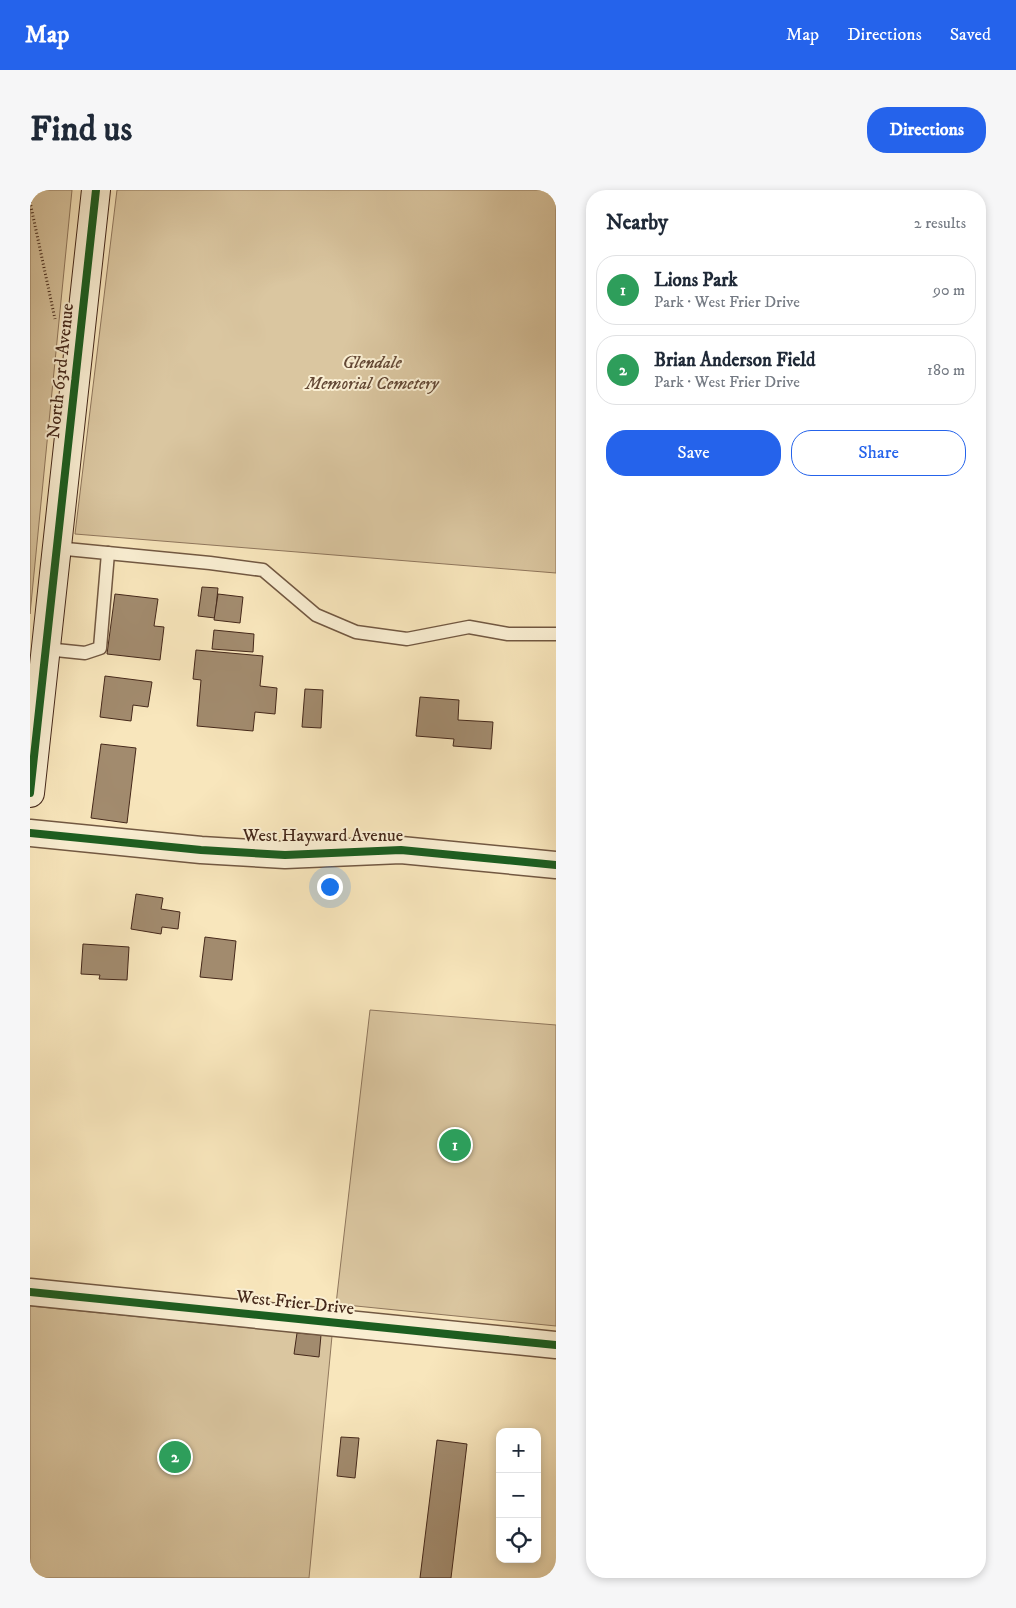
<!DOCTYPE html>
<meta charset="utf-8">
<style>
body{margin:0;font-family:"IM FELL DW Pica",serif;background:#f6f6f7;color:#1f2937}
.controls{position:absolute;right:15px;bottom:15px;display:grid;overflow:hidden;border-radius:10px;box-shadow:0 2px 8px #0003}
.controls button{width:45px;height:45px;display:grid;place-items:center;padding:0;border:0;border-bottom:1px solid #e0e1e3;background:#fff;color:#1f2937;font:25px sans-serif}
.you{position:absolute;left:299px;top:696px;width:18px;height:18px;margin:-12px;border:4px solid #fff;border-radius:50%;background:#1a73e8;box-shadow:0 0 0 8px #1a73e833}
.badge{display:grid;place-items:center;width:32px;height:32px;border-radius:50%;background:#2563eb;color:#fff;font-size:16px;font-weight:700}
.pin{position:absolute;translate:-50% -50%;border:2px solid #fff;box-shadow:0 1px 5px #0006}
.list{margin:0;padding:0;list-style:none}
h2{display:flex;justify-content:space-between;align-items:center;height:65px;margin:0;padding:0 20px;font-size:21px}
h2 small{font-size:16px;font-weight:400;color:#747a83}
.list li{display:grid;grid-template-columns:32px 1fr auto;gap:15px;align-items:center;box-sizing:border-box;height:70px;margin:0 10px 10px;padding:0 10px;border:1px solid #e0e1e3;border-radius:20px}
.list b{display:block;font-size:19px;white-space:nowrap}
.list p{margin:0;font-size:16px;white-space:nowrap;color:#747a83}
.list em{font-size:16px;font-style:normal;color:#747a83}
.actions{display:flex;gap:10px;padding:15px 20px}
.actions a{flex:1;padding:11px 0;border:1px solid #2563eb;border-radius:20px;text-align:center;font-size:18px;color:#2563eb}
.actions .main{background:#2563eb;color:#fff}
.icon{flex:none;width:28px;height:28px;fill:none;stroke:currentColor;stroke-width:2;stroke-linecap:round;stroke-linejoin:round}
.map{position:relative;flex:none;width:526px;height:1388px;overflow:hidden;border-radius:20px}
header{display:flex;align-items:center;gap:30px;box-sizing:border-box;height:70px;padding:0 25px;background:#2563eb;color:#fff}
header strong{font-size:24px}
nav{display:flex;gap:28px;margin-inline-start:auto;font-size:18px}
.intro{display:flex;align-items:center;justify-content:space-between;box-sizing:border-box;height:120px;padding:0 30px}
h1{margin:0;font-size:35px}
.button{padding:12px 22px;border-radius:20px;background:#2563eb;color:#fff;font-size:18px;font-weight:700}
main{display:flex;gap:30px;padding:0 30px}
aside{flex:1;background:#fff;border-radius:20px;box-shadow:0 2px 8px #0003}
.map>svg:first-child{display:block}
.green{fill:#dac6a0;stroke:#90775d}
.building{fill:#a28b6e;stroke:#45281a}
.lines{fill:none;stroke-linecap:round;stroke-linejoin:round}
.lane-casing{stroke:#725842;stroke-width:15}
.street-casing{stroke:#725842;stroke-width:29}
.secondary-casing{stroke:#45281a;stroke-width:30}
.path{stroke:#45281a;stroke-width:3;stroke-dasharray:1 2.5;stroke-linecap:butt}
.lane{stroke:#faefd3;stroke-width:12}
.street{stroke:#faefd3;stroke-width:26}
.secondary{stroke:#faefd3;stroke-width:28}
.cycleway-casing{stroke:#faefd3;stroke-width:11}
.cycleway{stroke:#1b5e20;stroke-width:8}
.labels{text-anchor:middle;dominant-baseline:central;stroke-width:4;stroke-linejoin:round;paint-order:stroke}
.park-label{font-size:18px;font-style:italic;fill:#634835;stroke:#faefd3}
.street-label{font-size:18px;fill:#45281a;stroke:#faefd3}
</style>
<header>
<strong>Map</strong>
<nav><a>Map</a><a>Directions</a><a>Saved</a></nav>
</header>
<div class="intro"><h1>Find us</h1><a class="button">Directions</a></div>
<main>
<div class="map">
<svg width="526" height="1388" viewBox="0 0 526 1388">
<rect width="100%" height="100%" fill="#f8e6bc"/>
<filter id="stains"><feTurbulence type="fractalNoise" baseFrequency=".004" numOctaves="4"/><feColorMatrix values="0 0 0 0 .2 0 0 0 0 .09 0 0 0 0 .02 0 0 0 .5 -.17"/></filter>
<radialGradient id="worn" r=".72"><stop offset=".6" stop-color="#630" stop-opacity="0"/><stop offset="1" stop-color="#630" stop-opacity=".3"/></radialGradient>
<g class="green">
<polygon points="0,0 42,0 0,424"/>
<polygon points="87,0 526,0 526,383 45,344"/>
<polygon points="340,820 526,835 526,1136 306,1114"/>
<polygon points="0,1116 302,1146 279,1388 0,1388"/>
</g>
<g class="building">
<polygon points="172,397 188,398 185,428 168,426"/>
<polygon points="85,404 128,409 124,436 134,437 130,470 77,464"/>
<polygon points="188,404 213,407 210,433 184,430"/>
<polygon points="184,440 224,444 223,462 182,459"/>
<polygon points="166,460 233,466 230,496 247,498 245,524 225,522 223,541 167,536 171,490 163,489"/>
<polygon points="75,486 122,492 118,517 103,515 101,531 70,527"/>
<polygon points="275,499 293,500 291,538 272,537"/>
<polygon points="390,507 429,510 428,530 463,532 461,559 423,556 424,549 386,546"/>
<polygon points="71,554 106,558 97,633 61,628"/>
<polygon points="106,704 133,708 131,719 150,722 148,739 132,737 131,744 101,739"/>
<polygon points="175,747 206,751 202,790 170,787"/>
<polygon points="53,754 99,757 97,790 69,789 70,785 51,784"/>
<polygon points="267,1143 291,1145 289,1167 264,1164"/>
<polygon points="311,1247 329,1248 325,1288 307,1286"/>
<polygon points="407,1250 437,1254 421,1388 390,1388"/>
</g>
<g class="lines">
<defs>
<g id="lane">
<polyline points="26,358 180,373 233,380 286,425 326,442 377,449 439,437 478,444 526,444"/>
<polyline points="16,459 55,463 70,458 78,363"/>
</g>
<g id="street">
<polyline points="0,643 171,660 255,665 371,660 526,675"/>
<polyline points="0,1102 526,1155"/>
</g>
<polyline id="secondary" points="0,603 66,0"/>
</defs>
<use href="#lane" class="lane-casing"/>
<use href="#street" class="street-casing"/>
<use href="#secondary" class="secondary-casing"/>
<polyline class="path" points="0,12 25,129"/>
<use href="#lane" class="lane"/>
<use href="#street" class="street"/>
<use href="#secondary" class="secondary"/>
<defs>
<g id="cycleway">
<polyline points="0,603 66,0"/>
<polyline points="0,643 171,660 255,665 371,660 526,675"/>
<polyline points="0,1102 526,1155"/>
</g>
</defs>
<use href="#cycleway" class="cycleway-casing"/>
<use href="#cycleway" class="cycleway"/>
</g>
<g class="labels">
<g class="park-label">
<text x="342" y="173">Glendale<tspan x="342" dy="21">Memorial Cemetery</tspan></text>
</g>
<g class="street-label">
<text transform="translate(31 181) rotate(-84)">North 63rd Avenue</text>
<text x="293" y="646">West Hayward Avenue</text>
<text transform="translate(265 1113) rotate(6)">West Frier Drive</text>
</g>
</g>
<rect width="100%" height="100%" filter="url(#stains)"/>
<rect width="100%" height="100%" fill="url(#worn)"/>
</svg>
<div class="controls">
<button>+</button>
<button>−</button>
<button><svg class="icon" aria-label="locate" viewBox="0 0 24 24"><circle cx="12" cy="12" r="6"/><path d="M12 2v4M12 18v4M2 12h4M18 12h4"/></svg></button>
</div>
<div class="you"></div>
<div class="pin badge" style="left:425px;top:955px;background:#2e9e5b">1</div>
<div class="pin badge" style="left:145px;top:1267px;background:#2e9e5b">2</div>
</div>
<aside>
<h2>Nearby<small>2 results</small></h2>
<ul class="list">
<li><span class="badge" style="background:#2e9e5b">1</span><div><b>Lions Park</b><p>Park · West Frier Drive</p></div><em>90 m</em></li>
<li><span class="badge" style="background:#2e9e5b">2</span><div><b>Brian Anderson Field</b><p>Park · West Frier Drive</p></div><em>180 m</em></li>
</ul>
<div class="actions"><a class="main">Save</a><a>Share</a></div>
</aside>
</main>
